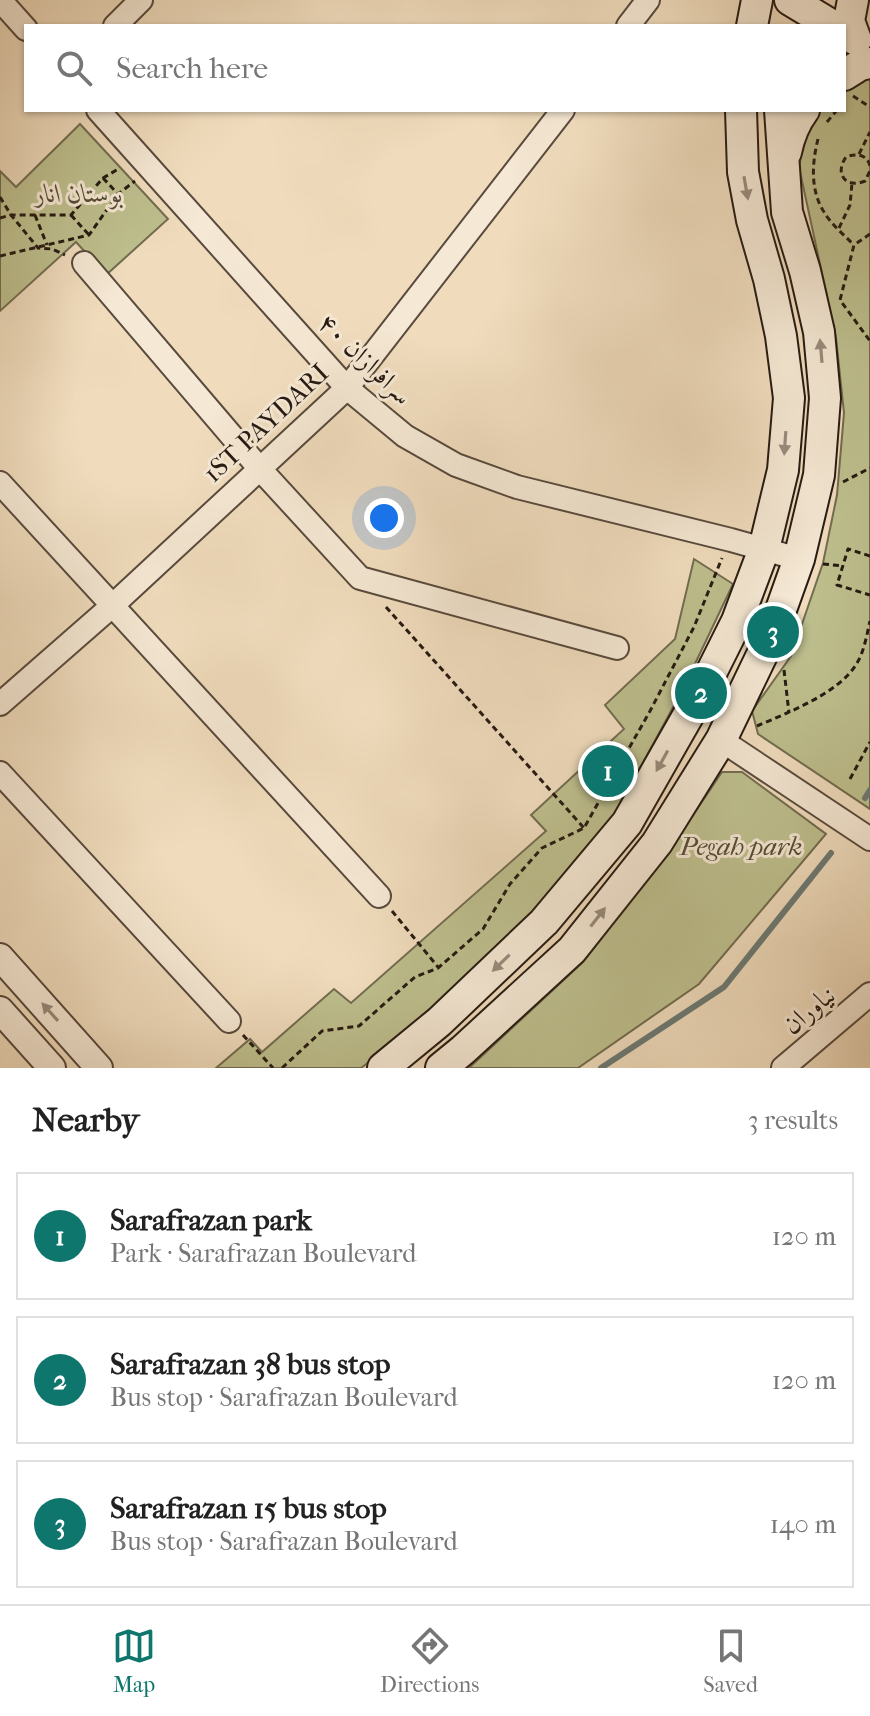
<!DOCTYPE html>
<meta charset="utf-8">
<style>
body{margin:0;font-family:"IM FELL French Canon",Amiri,serif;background:#f6f6f6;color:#222}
.you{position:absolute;left:384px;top:518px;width:28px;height:28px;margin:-20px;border:6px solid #fff;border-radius:50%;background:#1a73e8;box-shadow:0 0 0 12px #1a73e833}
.badge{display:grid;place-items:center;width:52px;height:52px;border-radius:50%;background:#0f766e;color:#fff;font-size:26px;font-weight:700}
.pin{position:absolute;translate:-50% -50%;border:4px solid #fff;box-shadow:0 2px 8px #0006}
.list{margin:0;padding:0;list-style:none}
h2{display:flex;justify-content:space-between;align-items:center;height:104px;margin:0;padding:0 32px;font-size:34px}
h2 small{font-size:26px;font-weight:400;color:#767676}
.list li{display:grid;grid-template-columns:52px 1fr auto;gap:24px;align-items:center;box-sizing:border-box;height:128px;margin:0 16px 16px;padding:0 16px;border:2px solid #e0e0e0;border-radius:0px}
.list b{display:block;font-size:30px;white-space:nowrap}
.list p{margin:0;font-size:26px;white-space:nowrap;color:#767676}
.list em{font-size:26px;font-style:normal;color:#767676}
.icon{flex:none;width:44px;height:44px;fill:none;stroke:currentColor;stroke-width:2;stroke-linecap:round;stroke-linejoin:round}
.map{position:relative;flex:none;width:870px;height:1068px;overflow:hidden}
.search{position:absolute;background:#fff;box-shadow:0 2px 6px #0004;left:24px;right:24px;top:24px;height:88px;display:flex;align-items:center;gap:20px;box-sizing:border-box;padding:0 28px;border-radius:0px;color:#767676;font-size:30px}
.sheet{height:536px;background:#fff}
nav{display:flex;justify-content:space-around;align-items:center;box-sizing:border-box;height:112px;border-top:2px solid #e0e0e0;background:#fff;font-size:22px;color:#767676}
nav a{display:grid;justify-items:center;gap:4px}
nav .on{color:#0f766e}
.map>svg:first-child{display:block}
.green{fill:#bebf8e;stroke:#726c50;stroke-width:2}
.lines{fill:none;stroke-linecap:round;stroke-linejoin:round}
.stream{stroke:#6c7a74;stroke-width:6}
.minor-casing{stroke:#584a3d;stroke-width:26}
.tertiary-casing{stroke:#584a3d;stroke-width:30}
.secondary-casing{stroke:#261a12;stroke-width:34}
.path{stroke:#261a12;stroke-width:3;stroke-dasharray:6 4;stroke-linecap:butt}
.minor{stroke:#f5e8d4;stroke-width:22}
.tertiary{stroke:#f5e8d4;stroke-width:26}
.secondary{stroke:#f5e8d4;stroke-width:30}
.oneway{fill:#988b7d}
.labels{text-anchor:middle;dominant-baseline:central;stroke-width:6;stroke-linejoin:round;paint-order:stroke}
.park-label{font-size:26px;font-style:italic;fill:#544c37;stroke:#f5e8d4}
.street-label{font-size:26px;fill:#261a12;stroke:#f5e8d4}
</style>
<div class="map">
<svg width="870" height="1068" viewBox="0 0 870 1068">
<rect width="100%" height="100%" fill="#f0dcbd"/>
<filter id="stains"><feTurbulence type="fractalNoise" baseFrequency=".0025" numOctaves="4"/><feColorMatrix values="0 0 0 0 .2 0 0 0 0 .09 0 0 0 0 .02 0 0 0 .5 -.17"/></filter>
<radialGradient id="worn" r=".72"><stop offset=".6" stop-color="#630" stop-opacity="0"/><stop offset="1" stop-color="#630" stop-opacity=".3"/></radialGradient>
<g class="green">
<polygon points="870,78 870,809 758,734 752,711 791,656 823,563 837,495 844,413 836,338 799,167 807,124 817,110 844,110 844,83"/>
<polygon points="80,124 168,219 106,275 76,242 0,311 0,171 16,187"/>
<polygon points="694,559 733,584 683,689 615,814 535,914 432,1014 361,1068 216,1068 250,1039 262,1052 334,989 351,1003 546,831 531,815 624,729 605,705 675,639"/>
<polygon points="722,772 742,772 826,834 699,984 578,1068 469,1068 583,962 669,851"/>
</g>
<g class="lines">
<g class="stream">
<polyline points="865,798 870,790"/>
<polyline points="601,1068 724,987 831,853"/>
</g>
<defs>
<g id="minor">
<polyline points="0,0 26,29"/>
<polyline points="115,26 141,0"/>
<polyline points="628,26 648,0"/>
<polyline points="98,110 347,388 405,436 456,465 517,487 731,540 799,559"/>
<polyline points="84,263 260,469 360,578 617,648"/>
<polyline points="0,483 379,896"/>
<polyline points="0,704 112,606 347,388 563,110"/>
<polyline points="721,740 870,839"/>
<polyline points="0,773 229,1021"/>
<polyline points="783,1068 870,994"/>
</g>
<g id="tertiary">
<polyline points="0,957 99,1068"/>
<polyline points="0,1010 52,1068"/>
</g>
<g id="secondary">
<polyline points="790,0 833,26"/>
<polyline points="853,0 849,21 856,40"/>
<polyline points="752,26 757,0"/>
<polyline points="844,75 860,65 870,63"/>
<path d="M786 152C789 137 795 122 804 110"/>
<polyline points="383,1068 439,1022 544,922 627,823 701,693 737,621 764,549 783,470 789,398 781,336 769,279 752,220 743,172 741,110"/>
<polyline points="441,1068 463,1050 572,950 657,843 721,740 773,632 799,559 819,475 825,398 819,332 805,271 787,212 780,110"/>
</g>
</defs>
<use href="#minor" class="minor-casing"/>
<use href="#tertiary" class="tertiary-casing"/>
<use href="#secondary" class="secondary-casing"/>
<g class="path">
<polyline points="853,96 870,107"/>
<polyline points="827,122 837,110"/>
<path d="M818 139C812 163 810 190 824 212 831 224 844 235 854 245"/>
<polyline points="859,154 870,132"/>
<path d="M870 166C867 154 856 153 846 157 834 174 846 189 865 181L870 171"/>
<polyline points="103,178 117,193"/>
<polyline points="0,197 11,215 38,248 52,249 65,255"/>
<polyline points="35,215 47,245"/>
<polyline points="71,215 89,235"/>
<polyline points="0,218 11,215 71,215 103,178 120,168"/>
<polyline points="839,228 850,205 852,183"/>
<polyline points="870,234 854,245 840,300 870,341"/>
<polyline points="0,256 89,235 118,194 135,181"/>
<polyline points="843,482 870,468"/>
<polyline points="870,556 848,549 837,585 870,595"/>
<polyline points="823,564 843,566"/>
<polyline points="386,607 584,828"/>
<polyline points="784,670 789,713"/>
<path d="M757 726C787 713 840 693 857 663 864 652 867 634 870 621"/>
<polyline points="850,779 870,742"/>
<polyline points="392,911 438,967"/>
<polyline points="243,1035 273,1068"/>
<polyline points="282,1068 322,1031 359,1026 415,977 438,968 483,929 510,884 542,848 584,828 650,711 694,627 722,558"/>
</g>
<use href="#minor" class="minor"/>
<use href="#tertiary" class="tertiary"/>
<use href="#secondary" class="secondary"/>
</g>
<defs><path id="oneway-solid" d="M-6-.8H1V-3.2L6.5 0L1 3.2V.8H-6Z" transform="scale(2)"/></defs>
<g class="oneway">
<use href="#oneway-solid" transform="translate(746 188) rotate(80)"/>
<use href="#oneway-solid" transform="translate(821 351) rotate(-95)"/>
<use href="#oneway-solid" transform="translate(785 443) rotate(94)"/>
<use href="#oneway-solid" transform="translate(662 761) rotate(119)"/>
<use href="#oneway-solid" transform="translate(598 917) rotate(-52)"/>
<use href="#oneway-solid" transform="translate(501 963) rotate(136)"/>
<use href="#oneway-solid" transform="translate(50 1012) rotate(-132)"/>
</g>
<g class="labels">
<g class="park-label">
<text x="79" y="193">بوستان انار</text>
<text x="741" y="846">Pegah park</text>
</g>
<g class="street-label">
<text transform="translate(365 359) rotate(44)">سرافرازان ۴۰</text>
<text transform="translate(266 423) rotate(-43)">1ST PAYDARI</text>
<text transform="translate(809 1010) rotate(-40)">نیاوران</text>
</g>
</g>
<rect width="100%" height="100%" filter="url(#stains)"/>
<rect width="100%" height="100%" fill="url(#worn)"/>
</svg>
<div class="you"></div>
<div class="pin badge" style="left:608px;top:771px">1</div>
<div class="pin badge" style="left:701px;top:693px">2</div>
<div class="pin badge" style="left:773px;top:632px">3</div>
<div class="search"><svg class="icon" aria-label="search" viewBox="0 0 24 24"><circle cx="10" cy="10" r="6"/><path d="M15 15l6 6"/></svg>Search here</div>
</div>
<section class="sheet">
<h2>Nearby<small>3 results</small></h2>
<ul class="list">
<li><span class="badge">1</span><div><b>Sarafrazan park</b><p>Park · Sarafrazan Boulevard</p></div><em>120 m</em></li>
<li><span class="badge">2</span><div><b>Sarafrazan 38 bus stop</b><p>Bus stop · Sarafrazan Boulevard</p></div><em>120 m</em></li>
<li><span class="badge">3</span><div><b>Sarafrazan 15 bus stop</b><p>Bus stop · Sarafrazan Boulevard</p></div><em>140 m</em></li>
</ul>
</section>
<nav>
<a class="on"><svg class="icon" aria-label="map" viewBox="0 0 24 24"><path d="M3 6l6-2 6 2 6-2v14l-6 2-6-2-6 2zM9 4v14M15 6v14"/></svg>Map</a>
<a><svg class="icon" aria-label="directions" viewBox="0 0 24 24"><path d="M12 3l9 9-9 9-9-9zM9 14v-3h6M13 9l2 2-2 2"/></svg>Directions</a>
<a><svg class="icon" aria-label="saved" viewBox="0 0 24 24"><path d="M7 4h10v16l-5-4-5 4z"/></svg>Saved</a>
</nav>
